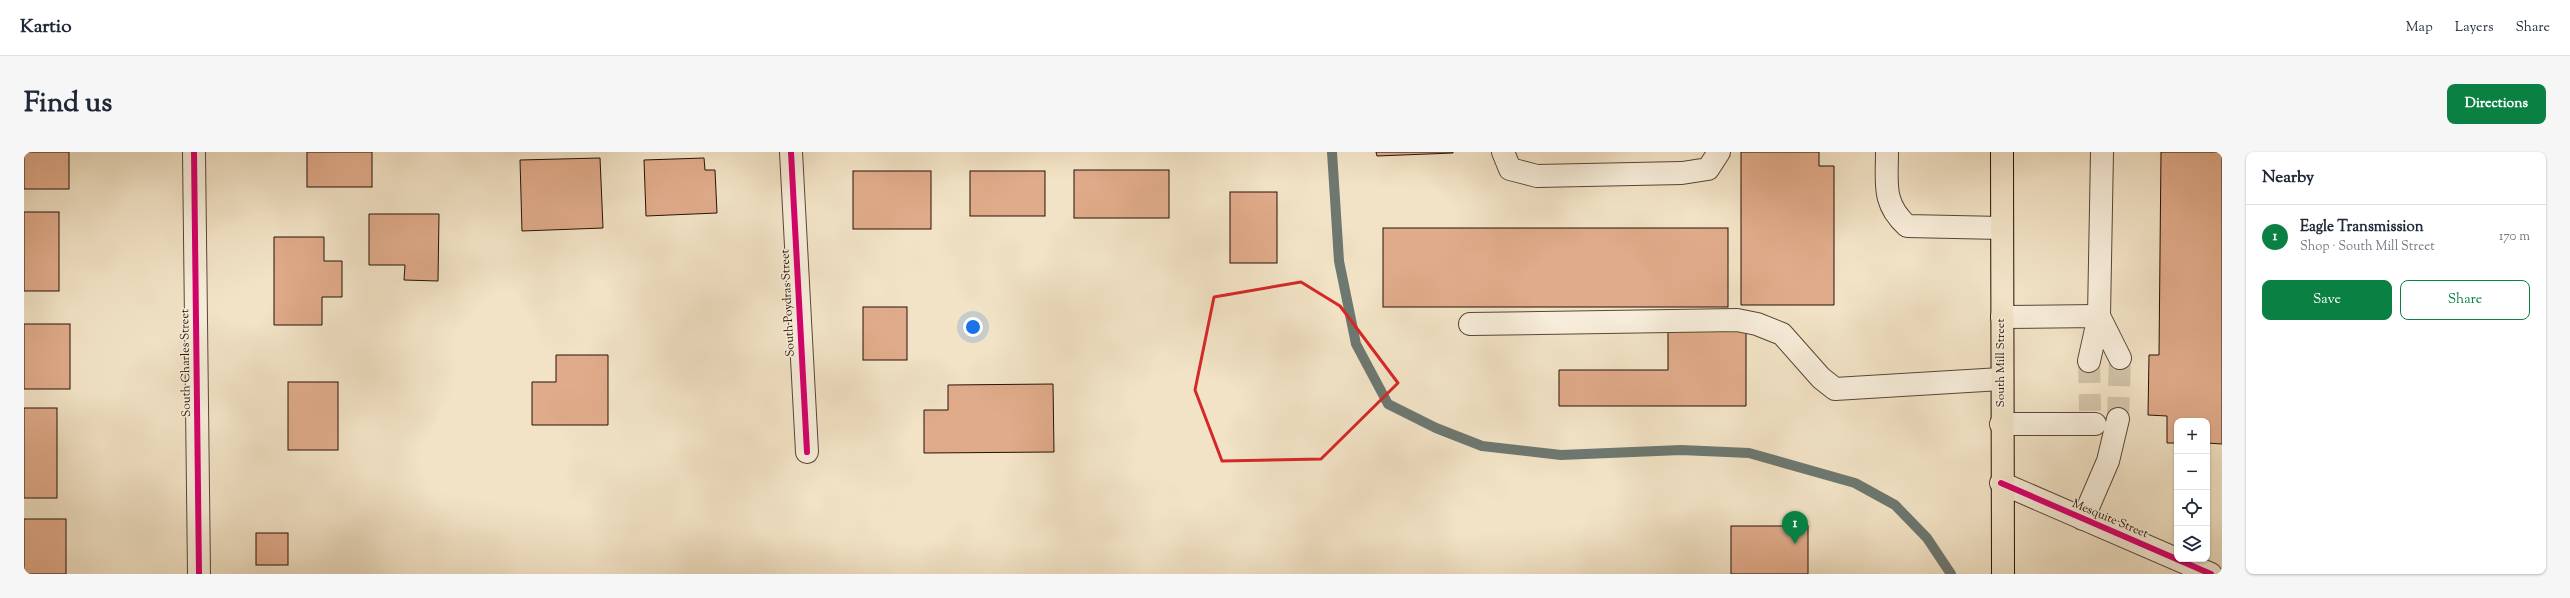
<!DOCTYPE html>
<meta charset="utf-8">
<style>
body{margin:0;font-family:"Sorts Mill Goudy",serif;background:#f6f6f7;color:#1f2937}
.controls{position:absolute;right:12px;bottom:12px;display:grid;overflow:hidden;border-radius:8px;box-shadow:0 1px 3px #0004}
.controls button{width:36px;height:36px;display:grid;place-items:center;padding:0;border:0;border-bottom:1px solid #e0e1e3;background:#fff;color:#1f2937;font:20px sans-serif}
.you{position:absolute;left:949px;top:175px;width:14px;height:14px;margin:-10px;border:3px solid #fff;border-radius:50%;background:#1a73e8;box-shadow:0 0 0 6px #1a73e833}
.badge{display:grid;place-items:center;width:26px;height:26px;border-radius:50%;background:#0b8043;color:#fff;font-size:13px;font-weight:700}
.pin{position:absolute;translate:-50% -33px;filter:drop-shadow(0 1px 2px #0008)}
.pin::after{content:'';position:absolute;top:21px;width:14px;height:12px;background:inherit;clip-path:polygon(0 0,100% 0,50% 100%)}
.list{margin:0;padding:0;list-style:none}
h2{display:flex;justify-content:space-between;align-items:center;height:52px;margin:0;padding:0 16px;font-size:17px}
h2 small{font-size:13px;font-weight:400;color:#747a83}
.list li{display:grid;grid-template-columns:26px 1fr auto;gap:12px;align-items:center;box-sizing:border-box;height:64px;padding:0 16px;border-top:1px solid #e0e1e3}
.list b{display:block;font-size:15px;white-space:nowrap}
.list p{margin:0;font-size:13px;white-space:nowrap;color:#747a83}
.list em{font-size:13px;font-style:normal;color:#747a83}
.actions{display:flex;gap:8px;padding:12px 16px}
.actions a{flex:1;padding:9px 0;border:1px solid #0b8043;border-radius:8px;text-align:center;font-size:14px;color:#0b8043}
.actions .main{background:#0b8043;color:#fff}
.icon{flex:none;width:22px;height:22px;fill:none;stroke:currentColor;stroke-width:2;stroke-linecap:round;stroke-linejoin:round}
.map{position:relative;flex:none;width:2198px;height:422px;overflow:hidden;border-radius:8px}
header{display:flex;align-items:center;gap:24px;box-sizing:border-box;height:56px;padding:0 20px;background:#fff;border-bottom:1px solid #e0e1e3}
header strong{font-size:19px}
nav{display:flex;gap:22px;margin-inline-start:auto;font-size:14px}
.intro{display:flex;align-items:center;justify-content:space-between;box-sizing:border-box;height:96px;padding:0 24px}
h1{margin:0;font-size:28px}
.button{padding:10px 18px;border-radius:8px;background:#0b8043;color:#fff;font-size:14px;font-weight:700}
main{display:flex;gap:24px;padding:0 24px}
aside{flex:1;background:#fff;border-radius:8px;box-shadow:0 1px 3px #0004}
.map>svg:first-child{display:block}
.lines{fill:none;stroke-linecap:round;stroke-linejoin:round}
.stream{stroke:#6d7871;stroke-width:10}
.building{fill:#e0ab8a;stroke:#261106}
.minor-tunnel{stroke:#d3c4a9;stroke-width:22;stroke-dasharray:22 11;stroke-linecap:butt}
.minor-casing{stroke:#594636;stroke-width:24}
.major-casing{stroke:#261106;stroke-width:24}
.minor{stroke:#f7edda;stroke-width:22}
.major{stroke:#f2e3c6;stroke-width:22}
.cycleway-casing{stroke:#f7edda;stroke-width:8}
.cycleway{stroke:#d6006c;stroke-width:6}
.marked{fill:none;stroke:#d62828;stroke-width:3;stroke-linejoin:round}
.labels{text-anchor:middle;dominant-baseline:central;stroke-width:3;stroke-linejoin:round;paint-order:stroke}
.street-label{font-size:12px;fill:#261106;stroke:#f7edda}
</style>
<header>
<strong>Kartio</strong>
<nav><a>Map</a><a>Layers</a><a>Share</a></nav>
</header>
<div class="intro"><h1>Find us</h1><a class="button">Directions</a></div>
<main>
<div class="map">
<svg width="2198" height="422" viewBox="0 0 2198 422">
<rect width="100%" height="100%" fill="#f2e3c6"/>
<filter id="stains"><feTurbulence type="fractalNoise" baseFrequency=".005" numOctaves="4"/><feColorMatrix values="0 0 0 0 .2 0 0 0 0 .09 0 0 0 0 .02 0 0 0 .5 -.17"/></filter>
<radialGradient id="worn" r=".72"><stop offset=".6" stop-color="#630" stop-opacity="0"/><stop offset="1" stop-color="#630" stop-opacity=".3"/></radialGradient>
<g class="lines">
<polyline class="stream" points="1308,0 1315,109 1332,192 1364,252 1412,276 1458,294 1537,303 1657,298 1725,301 1831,331 1871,353 1903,386 1927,422"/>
</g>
<g class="building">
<rect x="0" y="0" width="45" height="37"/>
<rect x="283" y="0" width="65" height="35"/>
<polygon points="1352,0 1429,0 1429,1 1353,4"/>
<polygon points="1717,0 1795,0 1795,14 1810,14 1810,153 1717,153"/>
<polygon points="2137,0 2198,0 2198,292 2183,291 2183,269 2153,269 2153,291 2143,291 2143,264 2124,263 2125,203 2135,203"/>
<polygon points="576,6 579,76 498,79 496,8"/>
<polygon points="680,6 681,18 691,18 693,61 622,64 620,8"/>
<rect x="1050" y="18" width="95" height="48"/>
<rect x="829" y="19" width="78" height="58"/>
<rect x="946" y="19" width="75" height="45"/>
<rect x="1206" y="40" width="47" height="71"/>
<rect x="0" y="60" width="35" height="79"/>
<polygon points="345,62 415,62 414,129 380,128 381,113 345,113"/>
<rect x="1359" y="76" width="345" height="79"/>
<polygon points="250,85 300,85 300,109 318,109 318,145 298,145 298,173 250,173"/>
<rect x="839" y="155" width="44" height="53"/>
<rect x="0" y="172" width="46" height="65"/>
<polygon points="1644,174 1722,174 1722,254 1535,254 1535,218 1644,218"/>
<polygon points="532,203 584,203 584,273 508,273 508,230 532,230"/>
<rect x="264" y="230" width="50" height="68"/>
<polygon points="1029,232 1030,300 900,301 900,258 924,258 924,233"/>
<rect x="0" y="256" width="33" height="90"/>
<rect x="0" y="367" width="42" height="55"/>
<rect x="1707" y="374" width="77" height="48"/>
<rect x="232" y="381" width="32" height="32"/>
</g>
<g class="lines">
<g class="minor-tunnel">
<polyline points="2065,209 2066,259"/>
<polyline points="2094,267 2096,206"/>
</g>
<defs>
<g id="minor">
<polyline points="170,0 175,422"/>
<polyline points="767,0 783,300"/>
<polyline points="1479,0 1486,17 1513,24 1658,21 1684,17 1695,0"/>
<path d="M1863 0C1863 32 1858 51 1883 74L1978 76"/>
<polyline points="2078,0 2075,164 2096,206"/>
<polyline points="1978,165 2075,164 2065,209"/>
<polyline points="1446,172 1713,168 1733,172 1758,182 1797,226 1811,237 1977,227"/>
<polyline points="1977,272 2071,272"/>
<polyline points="1977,331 2187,422"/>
<polyline points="2059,367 2084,309 2094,267"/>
</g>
<polyline id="major" points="1978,0 1979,422"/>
</defs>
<use href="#minor" class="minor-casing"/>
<use href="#major" class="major-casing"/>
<use href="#minor" class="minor"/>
<use href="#major" class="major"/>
<defs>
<g id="cycleway">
<polyline points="170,0 175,422"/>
<polyline points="767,0 783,300"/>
<polyline points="1977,331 2187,422"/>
</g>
</defs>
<use href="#cycleway" class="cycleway-casing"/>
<use href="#cycleway" class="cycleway"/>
</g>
<path class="marked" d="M1277 130 1316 154 1374 231 1297 307 1198 309 1171 238 1190 145Z"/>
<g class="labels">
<g class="street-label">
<text transform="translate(764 151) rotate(-93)">South Poydras Street</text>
<text transform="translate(162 211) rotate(-91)">South Charles Street</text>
<text transform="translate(1977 211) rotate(-90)">South Mill Street</text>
<text transform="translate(2086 367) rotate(23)">Mesquite Street</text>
</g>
</g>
<rect width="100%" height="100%" filter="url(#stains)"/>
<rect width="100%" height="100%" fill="url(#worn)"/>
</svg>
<div class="controls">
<button>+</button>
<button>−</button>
<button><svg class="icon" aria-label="locate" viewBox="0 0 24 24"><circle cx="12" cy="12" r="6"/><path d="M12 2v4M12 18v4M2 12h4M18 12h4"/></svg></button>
<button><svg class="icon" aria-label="layers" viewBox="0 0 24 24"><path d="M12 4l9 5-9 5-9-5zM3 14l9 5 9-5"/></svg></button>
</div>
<div class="you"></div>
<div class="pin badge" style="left:1771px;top:392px">1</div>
</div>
<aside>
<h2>Nearby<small></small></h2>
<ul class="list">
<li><span class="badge">1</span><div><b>Eagle Transmission</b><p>Shop · South Mill Street</p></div><em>170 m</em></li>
</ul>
<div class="actions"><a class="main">Save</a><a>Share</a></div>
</aside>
</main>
